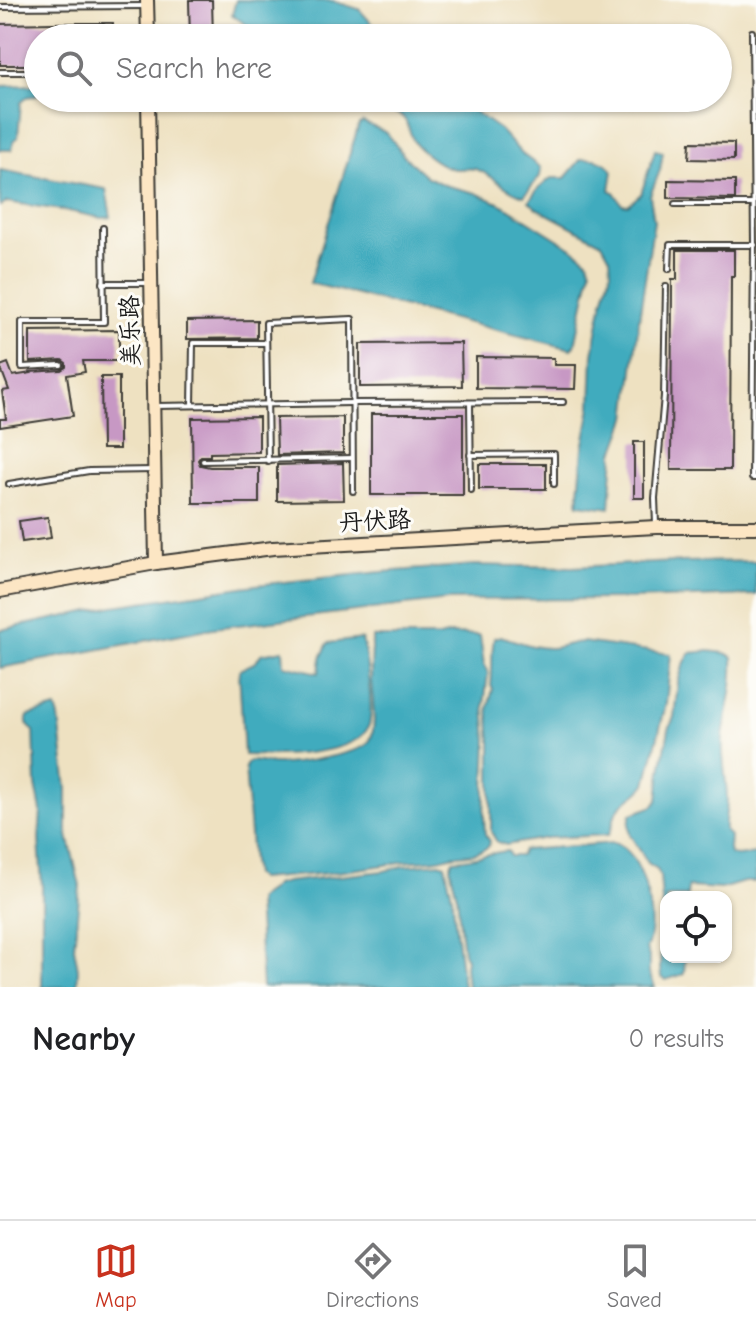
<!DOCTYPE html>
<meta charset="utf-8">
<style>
body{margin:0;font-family:"Comic Neue","LXGW WenKai TC",sans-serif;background:#f6f6f6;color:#202124}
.controls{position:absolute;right:24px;bottom:24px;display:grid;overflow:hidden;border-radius:16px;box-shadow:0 2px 6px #0004}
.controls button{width:72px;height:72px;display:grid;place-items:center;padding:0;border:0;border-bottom:2px solid #e0e0e0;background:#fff;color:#202124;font:40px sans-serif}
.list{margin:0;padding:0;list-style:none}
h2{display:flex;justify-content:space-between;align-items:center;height:104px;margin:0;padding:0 32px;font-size:34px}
h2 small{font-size:26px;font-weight:400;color:#757577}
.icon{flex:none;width:44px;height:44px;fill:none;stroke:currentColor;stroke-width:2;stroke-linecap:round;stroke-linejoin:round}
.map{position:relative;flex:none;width:756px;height:987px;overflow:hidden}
.search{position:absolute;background:#fff;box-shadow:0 2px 6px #0004;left:24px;right:24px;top:24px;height:88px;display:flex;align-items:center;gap:20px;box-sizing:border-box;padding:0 28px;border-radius:44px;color:#757577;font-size:30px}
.sheet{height:232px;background:#fff}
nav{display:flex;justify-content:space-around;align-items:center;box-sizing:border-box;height:112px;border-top:2px solid #e0e0e0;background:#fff;font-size:22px;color:#757577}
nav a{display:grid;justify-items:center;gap:4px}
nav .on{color:#c8321e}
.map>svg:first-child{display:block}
.water{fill:#3fabbe;stroke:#2e646d;stroke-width:2}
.building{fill:#c798c4}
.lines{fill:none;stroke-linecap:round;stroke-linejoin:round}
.lane-casing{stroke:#3c3a35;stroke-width:8}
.secondary-casing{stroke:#3c3a35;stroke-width:16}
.lane{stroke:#fff;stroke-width:4}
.secondary{stroke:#fce6c4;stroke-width:12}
.labels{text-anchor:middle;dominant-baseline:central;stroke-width:6;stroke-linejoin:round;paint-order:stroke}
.street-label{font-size:24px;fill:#1c1c1c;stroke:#fdfcf7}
</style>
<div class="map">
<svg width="756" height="987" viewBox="0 0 756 987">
<rect width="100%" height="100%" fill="#fdfcf7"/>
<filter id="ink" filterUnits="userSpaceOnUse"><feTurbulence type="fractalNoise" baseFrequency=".0125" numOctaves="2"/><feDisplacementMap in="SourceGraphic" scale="16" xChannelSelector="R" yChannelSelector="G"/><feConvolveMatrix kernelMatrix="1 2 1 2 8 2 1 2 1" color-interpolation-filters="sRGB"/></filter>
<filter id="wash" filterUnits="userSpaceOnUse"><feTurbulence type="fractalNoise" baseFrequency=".006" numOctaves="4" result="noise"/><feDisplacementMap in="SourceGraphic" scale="32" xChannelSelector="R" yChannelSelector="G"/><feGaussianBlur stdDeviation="1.8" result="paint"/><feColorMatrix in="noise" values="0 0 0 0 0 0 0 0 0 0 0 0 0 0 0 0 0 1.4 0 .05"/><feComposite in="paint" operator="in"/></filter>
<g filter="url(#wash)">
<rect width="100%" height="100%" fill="#eee1c1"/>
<g class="water">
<polygon points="236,0 333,1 359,9 385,38 262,38 259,33 232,15"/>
<path d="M37 85V96C29 96 25 96 21 103L18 137 14 140 12 150H0V86Z"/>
<path d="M366 98H456L500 130 522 154 541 168 540 176 524 196C504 191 492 173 475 169 469 168 462 169 456 169 443 168 429 157 419 148 407 138 412 119 396 113 389 110 380 111 372 109Z"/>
<polygon points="363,122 387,133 404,156 427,177 444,185 476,193 503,205 575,250 588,260 591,270 575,345 572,349 310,283 359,124"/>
<path d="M655 150 663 152 660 170 650 196 654 221 640 312 627 418 614 453 610 508 578 504 583 449 591 407 593 354 602 305 611 271 610 258 602 243 536 208 529 201 537 190 551 178H565L581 159C595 158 604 159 613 171L610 190 614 192 622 204 628 205 641 194Z"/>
<polygon points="0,170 106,189 111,217 102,218 68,211 7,202 0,206"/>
<polygon points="756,561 756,595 631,599 448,600 213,628 0,668 0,630 114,606 255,585 381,572 475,565 572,567 674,562"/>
<path d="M451 634 480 635 484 665 488 673 484 706 487 740 484 816 485 834 490 841 489 846C479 854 471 854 458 855 451 855 445 858 438 859 423 862 407 859 392 864L330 873 259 879 254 875 252 862 245 767 249 761C258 761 265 763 274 764 289 765 362 754 369 742 378 728 372 697 371 681 371 666 372 652 372 637H439Z"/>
<path d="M500 636C518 641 539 651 558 647 567 645 573 642 583 642L671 654 666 704 646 784C638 796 623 801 617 811 612 819 614 828 608 835L546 838 506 845 497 842 491 832V742L488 707 493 689 491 686C493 671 491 652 494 638Z"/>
<path d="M362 639C366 656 374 710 369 725 359 757 272 756 244 755L239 670 256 662 261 654 283 650 284 665 319 673 321 658 328 643Z"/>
<path d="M708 651 725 653 733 657C735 685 727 710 723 737 721 758 727 779 727 800 727 810 724 820 725 831L730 836 729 849 730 854 736 856 756 854V882H744L721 889 688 887 687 897H666V957H685L684 974 666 980 661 977 660 968 663 914 660 876 657 869 648 863 630 835 629 824 631 814 654 806 658 800 661 770 669 729 674 717 678 682 683 666 690 653Z"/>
<path d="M56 708 59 718 67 789V831L80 886 74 947 78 969 77 987H42V887L39 839 41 811 36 785 34 731C28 726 25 724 28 716Z"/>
<path d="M613 843C644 848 659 925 646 949L649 956V973L655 987H467L465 966 466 959 463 953 457 896 450 867 453 860C473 859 488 853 508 851L510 856H520L523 850Z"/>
<path d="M440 863 445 865 452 896 463 987H262L257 900C263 893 268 894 275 885L286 882 384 871 403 866Z"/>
</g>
<g id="blocks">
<g class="building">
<polygon points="189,0 212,0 213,38 190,38"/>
<polygon points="55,23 113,23 113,38 38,38 38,65 0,65 0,24"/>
<polygon points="690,142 734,143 734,160 689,159"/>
<polygon points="668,180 735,181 735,199 668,198"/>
<polygon points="677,250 734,250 734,276 731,276 730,470 671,470 672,279 677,279"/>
<polygon points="257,320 257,338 187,339 187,321"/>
<polygon points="119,330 119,361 83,361 85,372 67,375 73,416 0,427 0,419 6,419 2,391 9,390 0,366 8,363 13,376 31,373 30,372 61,370 66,367 66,363 62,360 30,362 30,331"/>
<polygon points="461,343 462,386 360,387 360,344"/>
<polygon points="476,357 554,358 554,365 576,365 575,389 476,388"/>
<polygon points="101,377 119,377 119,449 102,449"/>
<rect x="371" y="414" width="92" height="81"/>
<polygon points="259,417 259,452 210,453 210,456 201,456 198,460 200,465 210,467 259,467 259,503 193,503 192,418"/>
<polygon points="343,417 343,453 277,455 276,418"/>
<rect x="634" y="442" width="10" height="56"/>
<polygon points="343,463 344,500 277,501 277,465"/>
<rect x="479" y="464" width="67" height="25"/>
<polygon points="48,517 51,538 22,542 19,521"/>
</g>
</g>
</g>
<g filter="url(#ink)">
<use href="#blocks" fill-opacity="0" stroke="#3c3a35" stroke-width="2"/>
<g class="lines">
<defs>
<g id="lane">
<polyline points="0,7 146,6"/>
<polyline points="752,32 754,245 752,478 756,478"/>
<polyline points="0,72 38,72"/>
<polyline points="675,204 753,204"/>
<polyline points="669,269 670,245 755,245"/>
<polyline points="103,283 149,283"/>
<polyline points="61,365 22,367 22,322 104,322 103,228"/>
<polyline points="470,403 471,490"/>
<polyline points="192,405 193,343 266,343"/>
<polyline points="156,406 352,403 563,402"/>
<polyline points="470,455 554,454 554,484"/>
<polyline points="203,461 352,458"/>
<polyline points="268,461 266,323 352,319 353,491"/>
<polyline points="9,484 89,471 154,470"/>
<polyline points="656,524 655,498 664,396 666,286"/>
</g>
<g id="secondary">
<polyline points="147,0 148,38"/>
<polyline points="148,98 156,563"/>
<polyline points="0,591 156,563 273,548 656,527 756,527"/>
</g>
</defs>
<use href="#lane" class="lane-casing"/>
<use href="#secondary" class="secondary-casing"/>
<use href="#lane" class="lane"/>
<use href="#secondary" class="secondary"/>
</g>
</g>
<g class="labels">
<g class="street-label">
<text transform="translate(130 331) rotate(-91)">美乐路</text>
<text transform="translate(375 521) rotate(-3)">丹伏路</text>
</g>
</g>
</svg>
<div class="controls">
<button><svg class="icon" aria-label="locate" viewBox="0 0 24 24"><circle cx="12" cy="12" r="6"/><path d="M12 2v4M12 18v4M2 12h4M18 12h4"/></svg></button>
</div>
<div class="search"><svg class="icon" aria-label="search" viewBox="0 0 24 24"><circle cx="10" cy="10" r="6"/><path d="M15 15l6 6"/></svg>Search here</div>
</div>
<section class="sheet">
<h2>Nearby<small>0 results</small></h2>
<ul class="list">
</ul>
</section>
<nav>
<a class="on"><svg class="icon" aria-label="map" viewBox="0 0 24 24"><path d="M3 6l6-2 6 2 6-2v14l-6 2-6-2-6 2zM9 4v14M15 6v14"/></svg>Map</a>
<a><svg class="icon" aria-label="directions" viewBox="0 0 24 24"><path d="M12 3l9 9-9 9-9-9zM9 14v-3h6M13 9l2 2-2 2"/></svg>Directions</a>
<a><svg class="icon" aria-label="saved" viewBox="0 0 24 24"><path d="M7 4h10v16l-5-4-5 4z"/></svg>Saved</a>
</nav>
